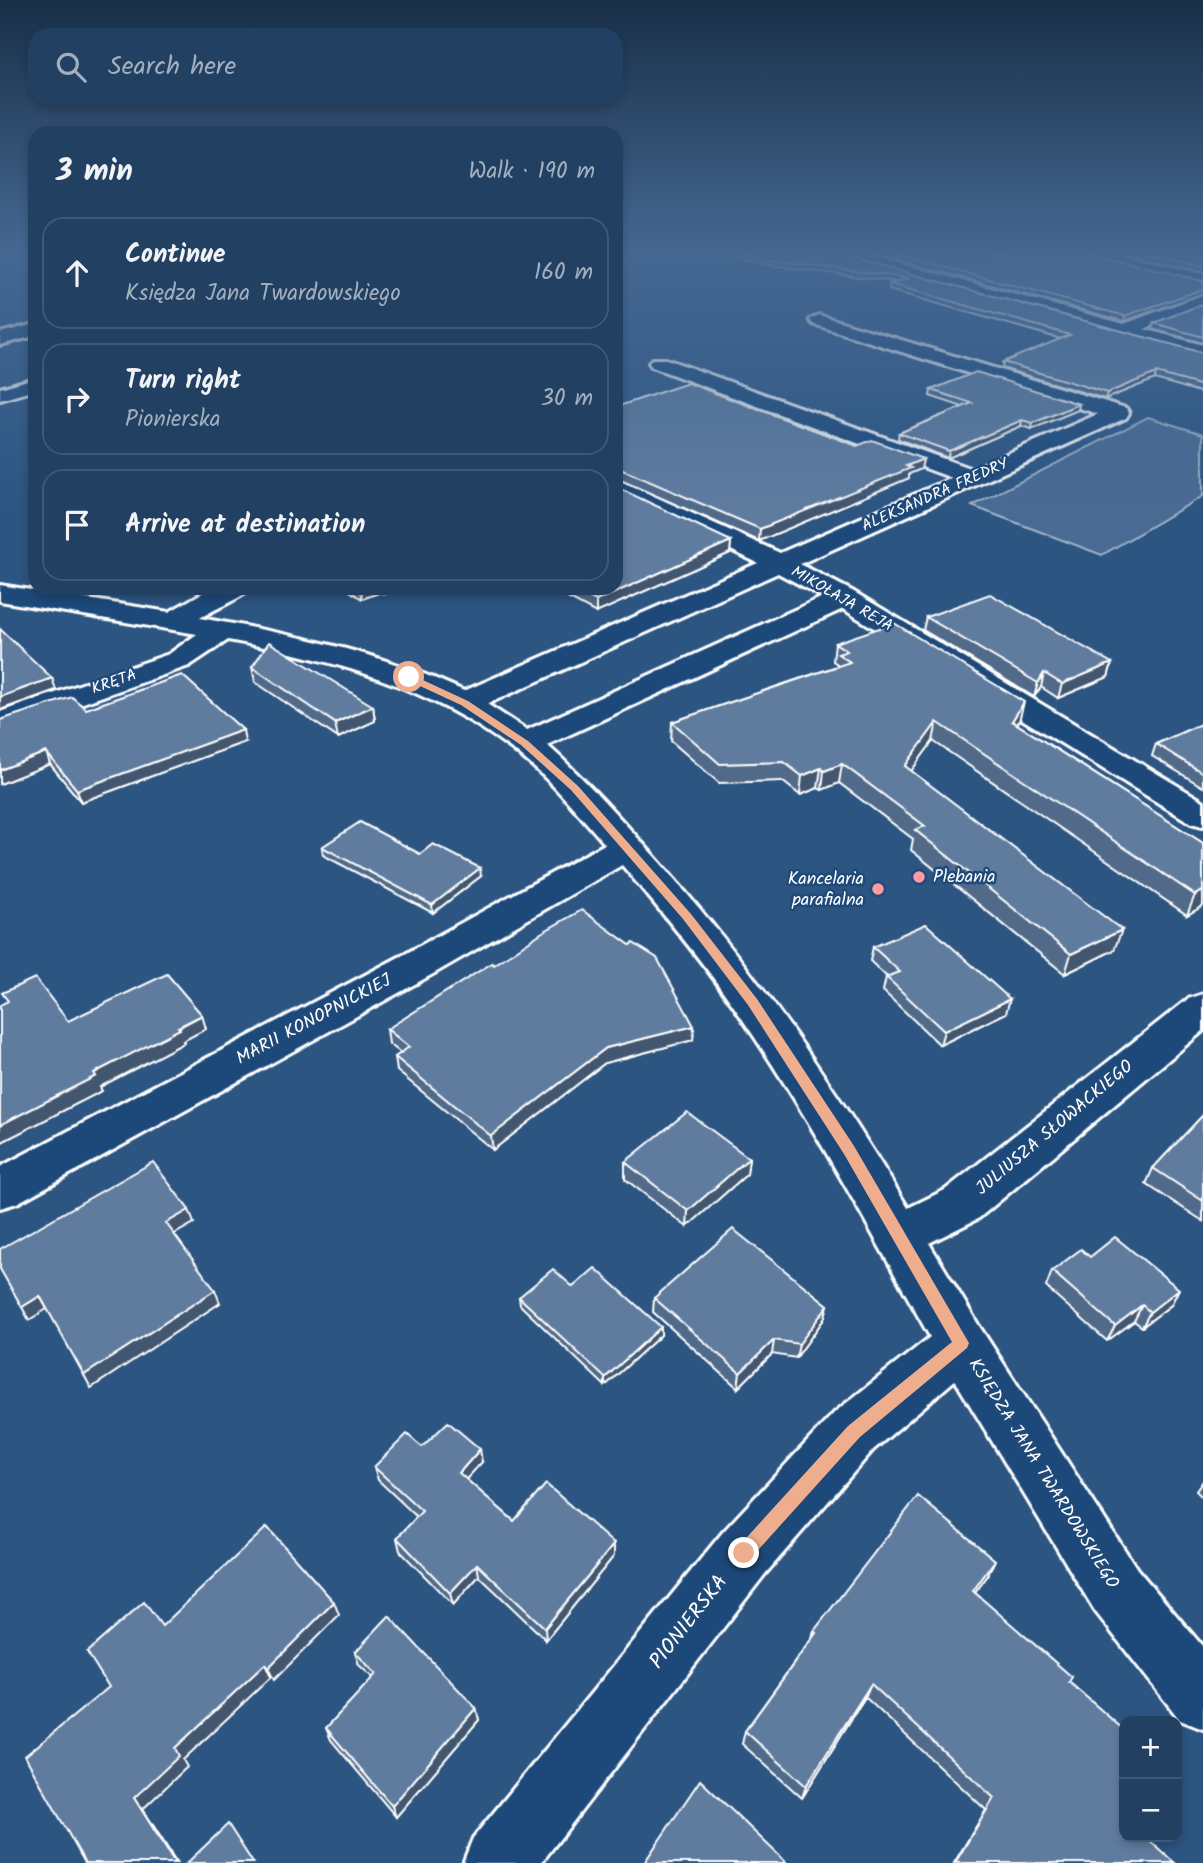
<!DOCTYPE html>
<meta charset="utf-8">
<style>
body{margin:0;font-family:Kalam,sans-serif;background:#294768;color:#f1f3f6}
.controls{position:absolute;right:21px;bottom:21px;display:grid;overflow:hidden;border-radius:14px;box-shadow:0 4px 10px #0003}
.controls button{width:63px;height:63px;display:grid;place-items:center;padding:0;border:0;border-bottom:2px solid #3e5977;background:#214062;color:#f1f3f6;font:35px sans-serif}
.stop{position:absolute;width:21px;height:21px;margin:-16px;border:5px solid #eead8d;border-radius:50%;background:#fff}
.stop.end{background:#eead8d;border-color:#fff;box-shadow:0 2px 7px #0008}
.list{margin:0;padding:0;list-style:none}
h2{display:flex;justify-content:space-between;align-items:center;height:91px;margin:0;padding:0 28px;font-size:30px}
h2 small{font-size:23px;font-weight:400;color:#a2afbe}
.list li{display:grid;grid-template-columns:46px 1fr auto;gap:21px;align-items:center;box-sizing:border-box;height:112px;margin:0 14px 14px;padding:0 14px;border:2px solid #3e5977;border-radius:21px}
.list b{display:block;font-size:26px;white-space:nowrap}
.list p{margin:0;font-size:23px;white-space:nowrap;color:#a2afbe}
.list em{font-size:23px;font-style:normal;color:#a2afbe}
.icon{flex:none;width:38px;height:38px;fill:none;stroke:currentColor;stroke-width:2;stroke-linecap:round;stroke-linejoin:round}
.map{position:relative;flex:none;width:1203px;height:1863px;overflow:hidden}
.search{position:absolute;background:#214062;box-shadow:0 4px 10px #0003;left:28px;top:28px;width:595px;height:77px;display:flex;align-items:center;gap:18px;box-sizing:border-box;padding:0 24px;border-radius:21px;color:#a2afbe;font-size:26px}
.panel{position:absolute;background:#214062;box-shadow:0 4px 10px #0003;left:28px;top:126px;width:595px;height:469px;border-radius:21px}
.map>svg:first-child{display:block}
.green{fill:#486b92;stroke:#a4b5c8;stroke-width:2}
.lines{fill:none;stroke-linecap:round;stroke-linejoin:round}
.minor-casing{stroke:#fff;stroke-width:6}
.minor{fill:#1f4a7a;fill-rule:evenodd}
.wall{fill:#516b89;stroke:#fff;stroke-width:2}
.shaded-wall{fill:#42576f;stroke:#fff;stroke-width:2}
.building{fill:#5e7c9f;stroke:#fff;stroke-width:2}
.route{fill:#eead8d}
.poi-dot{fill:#ff9aa2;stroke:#1f4a7a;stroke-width:2.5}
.labels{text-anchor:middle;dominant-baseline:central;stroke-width:5;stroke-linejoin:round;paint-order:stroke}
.far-street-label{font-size:16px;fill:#fff;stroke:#1f4a7a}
.poi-label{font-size:18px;fill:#fff;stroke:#1f4a7a;text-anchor:start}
.street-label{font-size:18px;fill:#fff;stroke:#1f4a7a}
.near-street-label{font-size:21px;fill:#fff;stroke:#1f4a7a}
</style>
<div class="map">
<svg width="1203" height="1863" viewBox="0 0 1203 1863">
<rect width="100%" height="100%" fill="#2c5582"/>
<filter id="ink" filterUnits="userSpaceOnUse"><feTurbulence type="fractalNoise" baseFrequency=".0143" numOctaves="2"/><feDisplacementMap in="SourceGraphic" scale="14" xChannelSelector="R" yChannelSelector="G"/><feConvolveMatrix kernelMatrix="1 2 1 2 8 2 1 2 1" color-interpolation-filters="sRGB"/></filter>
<g filter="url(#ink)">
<polygon class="green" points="1148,417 1203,434 1203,496 1102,555 972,506"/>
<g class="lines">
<defs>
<g id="minor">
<polygon points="832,253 860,253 1124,324 1203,295 1203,306 1144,329 1203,345 1203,357 834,256"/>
<polygon points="1086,253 1116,253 1203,274 1203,284 1088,256"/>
<path d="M819 315 1126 408 1129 413 1126 418 800 564 854 592 1203 801V826L1191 823 843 609 547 745C585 779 619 817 654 856 751 964 833 1083 908 1208L945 1190 1188 999 1203 994V1031L979 1218 929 1243 979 1326 1137 1569 1203 1647V1729L1180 1720 1095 1611 955 1380 873 1450 765 1574 541 1863H463L473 1838 723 1532 835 1412 930 1337C868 1227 809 1115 737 1011 702 960 662 912 622 865L433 974 17 1203 0 1208V1167L405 954 605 844C576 811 548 776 512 749 427 685 331 659 228 640L189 666 0 732V712L169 654 197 634 0 601V585L169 612 211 588H252C247 595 211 611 200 618 291 634 380 652 464 691L758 563 616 495V479L780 553 952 478 652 367 649 363 652 359H666L972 469 1098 414 813 324 810 320ZM778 573 823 597 527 730 487 704Z"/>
<polygon points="35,324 35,336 0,345 0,333"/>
<polygon points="35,378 35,390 0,400 0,388"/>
</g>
</defs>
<use href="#minor" class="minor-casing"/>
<use href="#minor" class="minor"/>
</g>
<g class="wall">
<polygon points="724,253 834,253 1203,353 1203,393 1155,379 1105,399 1002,368 1003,362 1061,339 889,290 890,284 897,282 762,264"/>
<polygon points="872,253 1089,253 1203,293 1124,321"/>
<polygon points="1128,253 1203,253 1203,272"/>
<polygon points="1203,304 1203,343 1152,329 1154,323"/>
<polygon points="931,390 1078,410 1032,429 1021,426 948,458 898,439 899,433 963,407 930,396"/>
<polygon points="616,407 857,446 923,459 921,469 909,474 909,478 759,541 616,478"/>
<polygon points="731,541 730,553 596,613 549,588 616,588"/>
<polygon points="345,588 400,588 385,594 381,592 362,599"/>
<polygon points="926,617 1112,663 1108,677 1058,698 1041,687 1034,697 923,630"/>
<polygon points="835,643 1019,721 1017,724 1203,843 1203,906 1187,915 933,741 911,771 1114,950 1065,974 911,850 913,839 839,783 822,790 818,788 800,795 782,781 719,783 671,741 672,722 837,666 837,664 833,661"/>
<polygon points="252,667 373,706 375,721 338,738 255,682"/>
<polygon points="86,709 245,742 81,802 50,764 0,784"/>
<polygon points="1203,723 1203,787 1152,756 1156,744"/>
<polygon points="322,847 420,854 481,876 433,913 323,855"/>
<polygon points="873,947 1006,1013 940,1045 883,991 886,977 887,977 870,961"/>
<polygon points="694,1026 693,1040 605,1063 493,1150 397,1071 395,1057 401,1053 389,1044 387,1029"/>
<polygon points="1203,1115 1203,1221 1146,1184 1153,1168"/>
<polygon points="749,1158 747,1174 687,1227 625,1179 625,1162"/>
<polygon points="1090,1257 1171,1305 1142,1327 1134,1321 1107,1341 1046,1287 1052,1271"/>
<polygon points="573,1287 661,1335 605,1386 520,1305 519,1297"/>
<polygon points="654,1298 828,1305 824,1319 796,1358 772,1354 738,1388 653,1312"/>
<polygon points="422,1447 482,1462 466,1479 514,1521 614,1544 614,1556 546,1640 479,1576 453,1605 400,1551 397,1538 417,1517 378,1480 374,1467"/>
<polygon points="1203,1481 1203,1498 1196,1491"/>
<polygon points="988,1575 975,1593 1069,1682 1124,1837 1175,1863 954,1863 986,1810 865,1697 802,1798 742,1744 745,1731 812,1638 814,1631"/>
<polygon points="355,1652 476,1708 479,1720 396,1817 331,1740 326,1728 373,1678 359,1665"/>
</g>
<g class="shaded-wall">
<polygon points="1203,289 1203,293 1124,321 1125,316"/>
<polygon points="1156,373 1155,379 1105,399 1107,393"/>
<polygon points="1079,404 1078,410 1032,429 1033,423"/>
<polygon points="1022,420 1021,426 948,458 949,451"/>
<polygon points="923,459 921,469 909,474 909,478 759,541 760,529"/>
<polygon points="731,541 730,553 596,613 596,601"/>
<polygon points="361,588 381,588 381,592 362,599"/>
<polygon points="384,588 400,588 385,594"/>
<polygon points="1112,663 1108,677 1058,698 1062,684"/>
<polygon points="1044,673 1041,687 1034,697 1038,683"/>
<polygon points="52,678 56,690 0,710 0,697"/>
<polygon points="1024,702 1019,721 1008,739 1012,721"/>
<polygon points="373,706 375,721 338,738 335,723"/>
<polygon points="937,722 933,741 901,785 905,766"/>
<polygon points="243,730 245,742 81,802 77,790"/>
<polygon points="46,752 50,764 0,784 0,770"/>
<polygon points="842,764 839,783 822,790 824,771"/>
<polygon points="821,768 818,788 800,795 802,776"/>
<polygon points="480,868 481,876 433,913 432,905"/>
<polygon points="1203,891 1203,906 1187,915 1195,895"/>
<polygon points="1122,930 1114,950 1065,974 1071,954"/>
<polygon points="1010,999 1006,1013 940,1045 944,1031"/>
<polygon points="202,1015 206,1029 183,1041 184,1043 100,1087 102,1091 0,1143 0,1125 94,1073"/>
<polygon points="694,1026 693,1040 605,1063 493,1150 491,1136 606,1048"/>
<polygon points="749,1158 747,1174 687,1227 688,1211"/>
<polygon points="189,1210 194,1223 171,1236 166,1223"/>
<polygon points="1179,1289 1171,1305 1142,1327 1150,1312"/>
<polygon points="215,1290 220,1303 91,1388 84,1375"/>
<polygon points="40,1296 47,1309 29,1320 22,1307"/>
<polygon points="828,1305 824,1319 796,1358 799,1344"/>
<polygon points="1142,1305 1134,1321 1107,1341 1115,1326"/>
<polygon points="661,1327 661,1335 605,1386 605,1378"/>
<polygon points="774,1340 772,1354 738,1388 740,1373"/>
<polygon points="480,1449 482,1462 461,1485 459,1473"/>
<polygon points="614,1544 614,1556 546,1640 545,1628"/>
<polygon points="995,1560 988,1575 966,1605 973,1591"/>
<polygon points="477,1564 479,1576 453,1605 450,1593"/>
<polygon points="334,1602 339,1615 274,1680 268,1668"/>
<polygon points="265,1664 271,1677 183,1760 187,1767 143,1809 177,1863 175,1863 134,1798 175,1748"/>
<polygon points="871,1684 865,1697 802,1798 806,1786"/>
<polygon points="476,1708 479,1720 396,1817 392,1806"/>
</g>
<g class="building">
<polygon points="742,253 834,253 1203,353 1203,386 1156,373 1107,393 1003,362 1070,335 890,284 909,278 762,259"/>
<polygon points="891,253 1089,253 1203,281 1203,289 1125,316"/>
<polygon points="1151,253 1203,253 1203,266"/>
<polygon points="1203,304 1203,337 1154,323"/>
<polygon points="976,372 1079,404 1033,423 1022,420 949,451 899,433 972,403 931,390"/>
<polygon points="688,383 857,446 872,440 923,459 906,466 911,468 760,529 616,467 616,407"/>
<polygon points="616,487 731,541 596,601 571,588 616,588"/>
<polygon points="990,594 1112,663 1062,684 1044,673 1038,683 926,617"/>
<polygon points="894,623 1024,702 1012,721 1203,843 1203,891 1195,895 937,722 905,766 1122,930 1071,954 915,830 925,826 842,764 824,771 821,768 802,776 784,762 720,764 672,722 850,662 838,654 847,651 835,643"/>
<polygon points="0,629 52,678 0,697"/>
<polygon points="269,642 373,706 335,723 252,667"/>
<polygon points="182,675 243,730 77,790 46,752 0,770 0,720 72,697 86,709"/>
<polygon points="1203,723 1203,773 1156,744"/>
<polygon points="360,822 420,854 433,844 480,868 432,905 322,847"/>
<polygon points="582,910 630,945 633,943 657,958 694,1026 606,1048 491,1136 395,1057 409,1047 387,1029 492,963 494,965 541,933"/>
<polygon points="926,924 1010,999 944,1031 886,977 900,972 873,947"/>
<polygon points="167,974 202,1015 178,1027 180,1029 94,1073 96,1076 0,1125 0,1005 8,1001 2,993 35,978 68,1021"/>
<polygon points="687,1112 749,1158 688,1211 625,1162"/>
<polygon points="1203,1115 1203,1201 1153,1168"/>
<polygon points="153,1162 189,1210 166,1223 215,1290 84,1375 40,1296 22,1307 0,1269 0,1249"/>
<polygon points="733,1229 828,1305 799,1344 774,1340 740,1373 654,1298"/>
<polygon points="1115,1237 1179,1289 1150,1312 1142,1305 1115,1326 1052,1271 1081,1249 1090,1257"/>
<polygon points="595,1268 661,1327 605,1378 519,1297 553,1269 573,1287"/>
<polygon points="448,1422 480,1449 459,1473 514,1521 546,1484 614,1544 545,1628 477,1564 450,1593 397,1538 422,1511 374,1467 407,1434 422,1447"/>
<polygon points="918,1496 995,1560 973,1591 1072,1677 1069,1682 1124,1730 1124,1837 1145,1837 1175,1863 955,1863 994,1798 871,1684 806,1786 745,1731 816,1633 814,1631"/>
<polygon points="267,1527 334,1602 268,1668 265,1664 175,1748 179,1756 134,1798 175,1863 85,1863 25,1756 109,1687 87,1652 144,1602 162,1626"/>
<polygon points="389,1616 476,1708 392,1806 326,1728 376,1674 355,1652"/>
<polygon points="700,1780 787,1863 644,1863"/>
<polygon points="228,1824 253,1863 187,1863"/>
</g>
</g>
<linearGradient id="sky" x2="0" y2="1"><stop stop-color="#182f48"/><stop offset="0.49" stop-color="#456892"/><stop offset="1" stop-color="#456892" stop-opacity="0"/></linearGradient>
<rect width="1203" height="514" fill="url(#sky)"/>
<polygon class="route" points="405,675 412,675 468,701 528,741 578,786 691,914 757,999 854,1146 969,1343 967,1348 860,1437 750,1559 744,1562 738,1559 735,1553 738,1547 848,1426 952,1342 844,1154 748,1005 683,919 571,790 521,745 461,705 405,679"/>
<g class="poi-dot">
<circle cx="919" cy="877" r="7"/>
<circle cx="878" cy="889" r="7"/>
</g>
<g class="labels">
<g class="far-street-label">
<text transform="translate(935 495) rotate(-24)">ALEKSANDRA FREDRY</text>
<text transform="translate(842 599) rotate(30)">MIKOŁAJA REJA</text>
<text transform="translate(114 682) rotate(-19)">KRĘTA</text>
</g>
<g class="poi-label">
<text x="933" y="877">Plebania</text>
<text x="864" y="879" text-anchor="end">Kancelaria<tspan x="864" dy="21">parafialna</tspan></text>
</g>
<g class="street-label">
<text transform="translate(314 1020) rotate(-28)">MARII KONOPNICKIEJ</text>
<text transform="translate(1055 1128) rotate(-40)">JULIUSZA SŁOWACKIEGO</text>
<text transform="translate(1043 1474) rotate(58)">KSIĘDZA JANA TWARDOWSKIEGO</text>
</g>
<g class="near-street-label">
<text transform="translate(689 1622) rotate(-52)">PIONIERSKA</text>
</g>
</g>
</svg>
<div class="controls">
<button>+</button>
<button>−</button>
</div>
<div class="stop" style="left:409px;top:677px"></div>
<div class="stop end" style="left:744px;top:1553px"></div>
<div class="search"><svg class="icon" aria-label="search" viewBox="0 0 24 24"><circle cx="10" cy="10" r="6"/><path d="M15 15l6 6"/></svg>Search here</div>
<section class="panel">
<h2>3 min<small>Walk · 190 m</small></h2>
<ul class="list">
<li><svg class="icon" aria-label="ahead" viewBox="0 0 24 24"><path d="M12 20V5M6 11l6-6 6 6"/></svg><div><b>Continue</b><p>Księdza Jana Twardowskiego</p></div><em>160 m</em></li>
<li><svg class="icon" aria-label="right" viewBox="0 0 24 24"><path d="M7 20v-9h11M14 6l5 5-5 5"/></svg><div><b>Turn right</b><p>Pionierska</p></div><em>30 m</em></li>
<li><svg class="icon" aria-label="arrive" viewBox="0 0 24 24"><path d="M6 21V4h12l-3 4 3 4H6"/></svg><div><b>Arrive at destination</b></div></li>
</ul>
</section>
</div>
